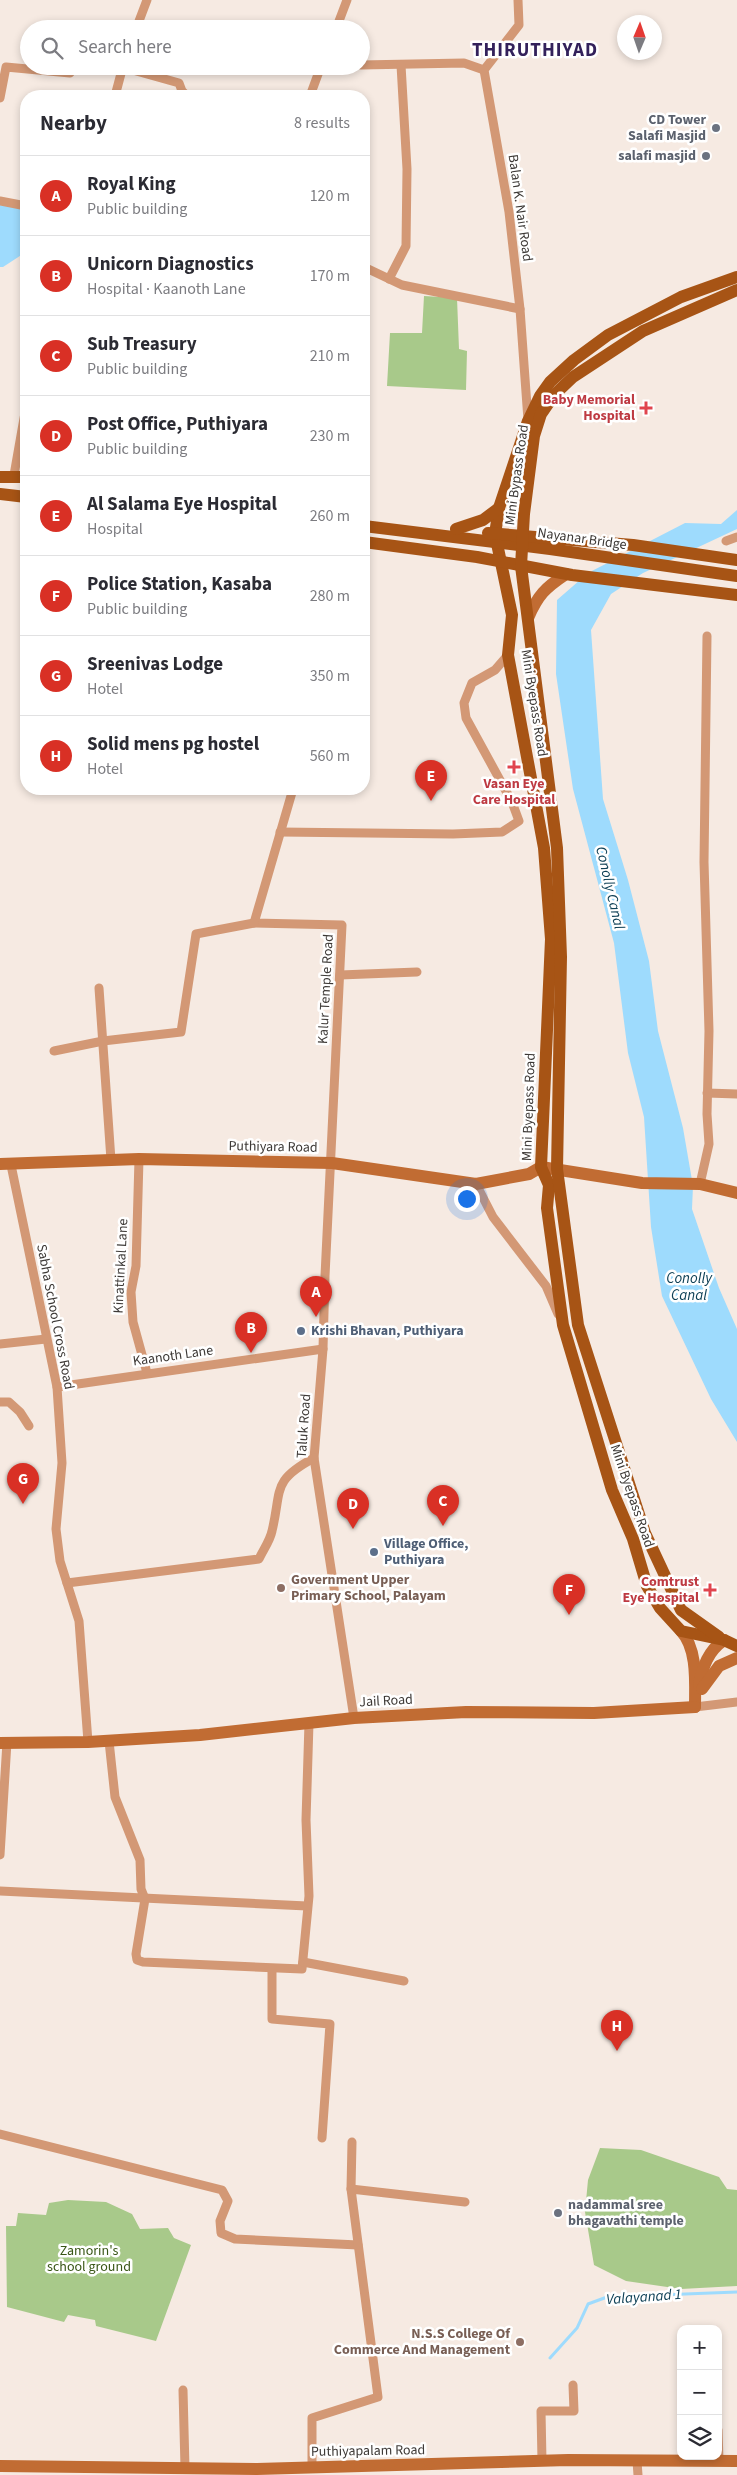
<!DOCTYPE html>
<meta charset="utf-8">
<style>
body{margin:0;font-family:"Source Sans 3",sans-serif;background:#f7f7f7;color:#2b2b33}
.controls{position:absolute;right:15px;bottom:15px;display:grid;overflow:hidden;border-radius:10px;box-shadow:0 2px 8px #0003}
.controls button{width:45px;height:45px;display:grid;place-items:center;padding:0;border:0;border-bottom:1px solid #e1e1e2;background:#fff;color:#2b2b33;font:25px sans-serif}
.compass{position:absolute;left:617px;top:15px;width:45px;height:45px;border-radius:50%;background:#fff;box-shadow:0 2px 8px #0003;rotate:2deg}
.you{position:absolute;left:466px;top:1198px;width:18px;height:18px;margin:-12px;border:4px solid #fff;border-radius:50%;background:#1a73e8;box-shadow:0 0 0 8px #1a73e833}
.badge{display:grid;place-items:center;width:32px;height:32px;border-radius:50%;background:#d93025;color:#fff;font-size:16px;font-weight:700}
.pin{position:absolute;translate:-50% -41px;filter:drop-shadow(0 1px 2px #0008)}
.pin::after{content:'';position:absolute;top:26px;width:18px;height:15px;background:inherit;clip-path:polygon(0 0,100% 0,50% 100%)}
.list{margin:0;padding:0;list-style:none}
h2{display:flex;justify-content:space-between;align-items:center;height:65px;margin:0;padding:0 20px;font-size:21px}
h2 small{font-size:16px;font-weight:400;color:#7c7c81}
.list li{display:grid;grid-template-columns:32px 1fr auto;gap:15px;align-items:center;box-sizing:border-box;height:80px;padding:0 20px;border-top:1px solid #e1e1e2}
.list b{display:block;font-size:19px;white-space:nowrap}
.list p{margin:0;font-size:16px;white-space:nowrap;color:#7c7c81}
.list em{font-size:16px;font-style:normal;color:#7c7c81}
.icon{flex:none;width:28px;height:28px;fill:none;stroke:currentColor;stroke-width:2;stroke-linecap:round;stroke-linejoin:round}
.map{position:relative;flex:none;width:737px;height:2475px;overflow:hidden}
.search{position:absolute;background:#fff;box-shadow:0 2px 8px #0003;left:20px;top:20px;width:350px;height:55px;display:flex;align-items:center;gap:12px;box-sizing:border-box;padding:0 18px;border-radius:28px;color:#7c7c81;font-size:19px}
.panel{position:absolute;background:#fff;box-shadow:0 2px 8px #0003;left:20px;top:90px;width:350px;height:705px;border-radius:20px}
.map>svg:first-child{display:block}
.green{fill:#a8c98a}
.water{fill:#9edbfd}
.lines{fill:none;stroke-linecap:round;stroke-linejoin:round}
.stream{stroke:#9edbfd;stroke-width:3}
.street{stroke:#d39875;stroke-width:9}
.secondary{stroke:#c16c33;stroke-width:12}
.primary{stroke:#a75415;stroke-width:12}
.worship-dot{fill:#6b7280;stroke:#fff;stroke-width:2}
.health-dot{fill:#e0444e;stroke:#fff;stroke-width:2}
.service-dot{fill:#5c6f8a;stroke:#fff;stroke-width:2}
.education-dot{fill:#8d6e63;stroke:#fff;stroke-width:2}
.labels{text-anchor:middle;dominant-baseline:central;stroke-width:5;stroke-linejoin:round;paint-order:stroke}
.worship-label{font-size:14px;font-weight:bold;fill:#5b616d;stroke:#fff;text-anchor:end}
.street-label{font-size:14px;fill:#3d3936;stroke:#fff}
.health-label{font-size:14px;font-weight:bold;fill:#be3a42;stroke:#fff;text-anchor:end}
.service-label{font-size:14px;font-weight:bold;fill:#4e5e75;stroke:#fff;text-anchor:start}
.education-label{font-size:14px;font-weight:bold;fill:#785e54;stroke:#fff;text-anchor:start}
.park-label{font-size:14px;fill:#395616;stroke:#fff}
.water-label{font-size:15px;font-style:italic;fill:#0e4056;stroke:#fff}
.district-label{font-size:19px;font-weight:bold;letter-spacing:1px;fill:#33215b;stroke:#fff}
</style>
<div class="map">
<svg width="737" height="2475" viewBox="0 0 737 2475">
<rect width="100%" height="100%" fill="#f6eae2"/>
<g class="green">
<polygon points="424,296 457,298 459,349 467,351 466,390 387,386 390,333 422,333"/>
<polygon points="600,2148 641,2150 719,2177 727,2189 737,2190 737,2286 681,2289 626,2281 594,2265 585,2212 588,2180"/>
<polygon points="68,2200 106,2202 132,2214 140,2229 168,2228 174,2238 191,2245 156,2341 96,2326 95,2320 68,2315 64,2322 7,2307 6,2226 16,2226 18,2213 46,2215 49,2203"/>
</g>
<g class="water">
<polygon points="0,205 26,209 26,252 3,267 0,267"/>
<polygon points="737,510 737,529 643,573 611,594 591,630 603,799 628,880 649,961 658,1031 683,1128 693,1186 692,1209 719,1288 737,1329 737,1442 711,1399 662,1296 651,1227 644,1117 628,1053 614,943 573,789 556,674 557,600 588,573 685,523 721,524"/>
</g>
<g class="lines">
<polyline class="stream" points="550,2358 577,2328 588,2304 607,2297 737,2292"/>
<g class="street">
<polyline points="518,0 519,25 484,70 509,212 520,309 528,420"/>
<polyline points="136,29 147,0"/>
<polyline points="336,29 347,0"/>
<polyline points="361,65 464,63 484,70"/>
<polyline points="122,67 179,83 182,91 187,96"/>
<polyline points="115,96 123,66"/>
<polyline points="310,96 321,66"/>
<polyline points="0,98 6,67 70,73"/>
<polyline points="0,201 26,206"/>
<polyline points="364,267 402,285 520,309"/>
<polyline points="389,279 406,246 407,169 401,65"/>
<polyline points="14,475 26,407"/>
<polyline points="726,541 737,537"/>
<polyline points="293,789 254,923 342,925 325,1276 323,1349 314,1458 354,1718"/>
<polyline points="280,832 453,834 502,832 519,821 512,802 466,718 464,703 472,683 495,670 508,655"/>
<polyline points="340,975 417,972"/>
<polyline points="99,988 111,1160"/>
<polyline points="54,1051 103,1041 181,1032 196,934 254,923"/>
<polyline points="707,1093 737,1094"/>
<polyline points="139,1159 136,1266 131,1292 133,1322 147,1373"/>
<polyline points="11,1165 57,1387 62,1463 56,1529 60,1561 79,1621 88,1742"/>
<polyline points="476,1184 493,1217 546,1286 558,1314"/>
<polyline points="700,1184 709,1144 707,1114 709,1031 704,862 707,636"/>
<polyline points="0,1344 46,1339"/>
<polyline points="57,1387 323,1349"/>
<polyline points="0,1402 9,1402 20,1412 29,1426"/>
<path d="M67 1583 259 1559C263 1550 270 1541 272 1531 282 1490 271 1481 314 1458"/>
<polyline points="695,1707 737,1702"/>
<polyline points="109,1741 115,1797 140,1860 141,1889 145,1899 136,1954 137,1960 143,1962 302,1969 309,1896 306,1820 309,1723"/>
<polyline points="0,1855 7,1742"/>
<polyline points="0,1891 307,1906"/>
<polyline points="303,1962 404,1981"/>
<polyline points="272,1969 272,2019 330,2024 322,2138"/>
<polyline points="0,2134 222,2190 228,2201 220,2221 221,2233 235,2239 358,2245"/>
<polyline points="351,2189 352,2142"/>
<polyline points="183,2390 185,2468"/>
<polyline points="718,2430 719,2461"/>
<polyline points="542,2461 541,2411 574,2411 573,2385"/>
<polyline points="637,2461 638,2475"/>
<polyline points="312,2467 312,2418 378,2397 351,2189 465,2202"/>
</g>
<g class="secondary">
<path d="M528 618C538 595 545 588 566 574"/>
<polyline points="0,1164 139,1159 332,1163 476,1184 529,1174 541,1167 642,1183 700,1184 737,1193"/>
<path d="M681 1631C698 1649 695 1684 695 1707"/>
<path d="M699 1685C703 1666 708 1651 724 1640"/>
<polyline points="702,1689 719,1666 737,1658"/>
<polyline points="0,1743 88,1742 200,1735 354,1718 466,1712 594,1713 695,1707"/>
<polyline points="0,2466 257,2469 568,2460 737,2461"/>
</g>
<g class="primary">
<polyline points="737,277 681,297 608,335 574,360 550,382 540,396 528,421 499,508 495,534 512,615 508,655 544,848 551,939 541,1167 549,1185 547,1208 563,1325 612,1490 633,1539 647,1586 660,1608 681,1631 724,1640 737,1646"/>
<polyline points="0,477 26,477"/>
<polyline points="0,494 26,497"/>
<polyline points="364,526 550,549 737,576"/>
<polyline points="456,529 483,520 499,508"/>
<polyline points="488,533 633,545 737,560"/>
<polyline points="364,542 477,557 572,575 737,595"/>
<polyline points="719,1637 681,1610 645,1533 578,1325 557,1169 561,957 557,848 521,566 524,514 534,436 541,414 554,395 573,377 643,331 737,290"/>
</g>
</g>
<g class="worship-dot">
<circle cx="716" cy="128" r="5"/>
<circle cx="706" cy="156" r="5"/>
<circle cx="558" cy="2213" r="5"/>
</g>
<g class="health-dot">
<path d="M643.5 400.5h5v5h5v5h-5v5h-5v-5h-5v-5h5z"/>
<path d="M511.5 759.5h5v5h5v5h-5v5h-5v-5h-5v-5h5z"/>
<path d="M707.5 1582.5h5v5h5v5h-5v5h-5v-5h-5v-5h5z"/>
</g>
<g class="service-dot">
<circle cx="301" cy="1331" r="5"/>
<circle cx="374" cy="1552" r="5"/>
</g>
<g class="education-dot">
<circle cx="281" cy="1588" r="5"/>
<circle cx="520" cy="2342" r="5"/>
</g>
<g class="labels">
<g class="worship-label">
<text x="706" y="120">CD Tower<tspan x="706" dy="16">Salafi Masjid</tspan></text>
<text x="696" y="156">salafi masjid</text>
<text x="568" y="2205" text-anchor="start">nadammal sree<tspan x="568" dy="16">bhagavathi temple</tspan></text>
</g>
<g class="street-label">
<text transform="translate(520 208) rotate(82)">Balan K. Nair Road</text>
<text transform="translate(517 475) rotate(-82)">Mini Bypass Road</text>
<text transform="translate(582 539) rotate(8)">Nayanar Bridge</text>
<text transform="translate(534 703) rotate(81)">Mini Byepass Road</text>
<text transform="translate(326 989) rotate(-87)">Kalur Temple Road</text>
<text transform="translate(529 1107) rotate(-88)">Mini Byepass Road</text>
<text transform="translate(273 1147) rotate(1)">Puthiyara Road</text>
<text transform="translate(121 1266) rotate(-87)">Kinattinkal Lane</text>
<text transform="translate(55 1317) rotate(79)">Sabha School Cross Road</text>
<text transform="translate(173 1356) rotate(-8)">Kaanoth Lane</text>
<text transform="translate(304 1426) rotate(-86)">Taluk Road</text>
<text transform="translate(632 1496) rotate(71)">Mini Byepass Road</text>
<text transform="translate(386 1701) rotate(-3)">Jail Road</text>
<text transform="translate(368 2451) rotate(-1)">Puthiyapalam Road</text>
</g>
<g class="health-label">
<text x="635" y="400">Baby Memorial<tspan x="635" dy="16">Hospital</tspan></text>
<text x="514" y="784" text-anchor="middle">Vasan Eye<tspan x="514" dy="16">Care Hospital</tspan></text>
<text x="699" y="1582">Comtrust<tspan x="699" dy="16">Eye Hospital</tspan></text>
</g>
<g class="service-label">
<text x="311" y="1331">Krishi Bhavan, Puthiyara</text>
<text x="384" y="1544">Village Office,<tspan x="384" dy="16">Puthiyara</tspan></text>
</g>
<g class="education-label">
<text x="291" y="1580">Government Upper<tspan x="291" dy="16">Primary School, Palayam</tspan></text>
<text x="510" y="2334" text-anchor="end">N.S.S College Of<tspan x="510" dy="16">Commerce And Management</tspan></text>
</g>
<g class="park-label">
<text x="89" y="2251">Zamorin's<tspan x="89" dy="16">school ground</tspan></text>
</g>
<g class="water-label">
<text transform="translate(610 888) rotate(77)">Conolly Canal</text>
<text x="689" y="1278">Conolly<tspan x="689" dy="17">Canal</tspan></text>
<text transform="translate(644 2297) rotate(-4)">Valayanad 1</text>
</g>
<g class="district-label">
<text x="535" y="50">THIRUTHIYAD</text>
</g>
</g>
</svg>
<div class="controls">
<button>+</button>
<button>−</button>
<button><svg class="icon" aria-label="layers" viewBox="0 0 24 24"><path d="M12 4l9 5-9 5-9-5zM3 14l9 5 9-5"/></svg></button>
</div>
<svg class="compass" viewBox="-18 -18 36 36"><path d="M0-13l5 13h-10z" fill="#e53935"/><path d="M0 13l5-13h-10z" fill="#7c7c81"/></svg>
<div class="you"></div>
<div class="pin badge" style="left:316px;top:1317px">A</div>
<div class="pin badge" style="left:251px;top:1353px">B</div>
<div class="pin badge" style="left:443px;top:1526px">C</div>
<div class="pin badge" style="left:353px;top:1529px">D</div>
<div class="pin badge" style="left:431px;top:801px">E</div>
<div class="pin badge" style="left:569px;top:1615px">F</div>
<div class="pin badge" style="left:23px;top:1504px">G</div>
<div class="pin badge" style="left:617px;top:2051px">H</div>
<div class="search"><svg class="icon" aria-label="search" viewBox="0 0 24 24"><circle cx="10" cy="10" r="6"/><path d="M15 15l6 6"/></svg>Search here</div>
<section class="panel">
<h2>Nearby<small>8 results</small></h2>
<ul class="list">
<li><span class="badge">A</span><div><b>Royal King</b><p>Public building</p></div><em>120 m</em></li>
<li><span class="badge">B</span><div><b>Unicorn Diagnostics</b><p>Hospital · Kaanoth Lane</p></div><em>170 m</em></li>
<li><span class="badge">C</span><div><b>Sub Treasury</b><p>Public building</p></div><em>210 m</em></li>
<li><span class="badge">D</span><div><b>Post Office, Puthiyara</b><p>Public building</p></div><em>230 m</em></li>
<li><span class="badge">E</span><div><b>Al Salama Eye Hospital</b><p>Hospital</p></div><em>260 m</em></li>
<li><span class="badge">F</span><div><b>Police Station, Kasaba</b><p>Public building</p></div><em>280 m</em></li>
<li><span class="badge">G</span><div><b>Sreenivas Lodge</b><p>Hotel</p></div><em>350 m</em></li>
<li><span class="badge">H</span><div><b>Solid mens pg hostel</b><p>Hotel</p></div><em>560 m</em></li>
</ul>
</section>
</div>
